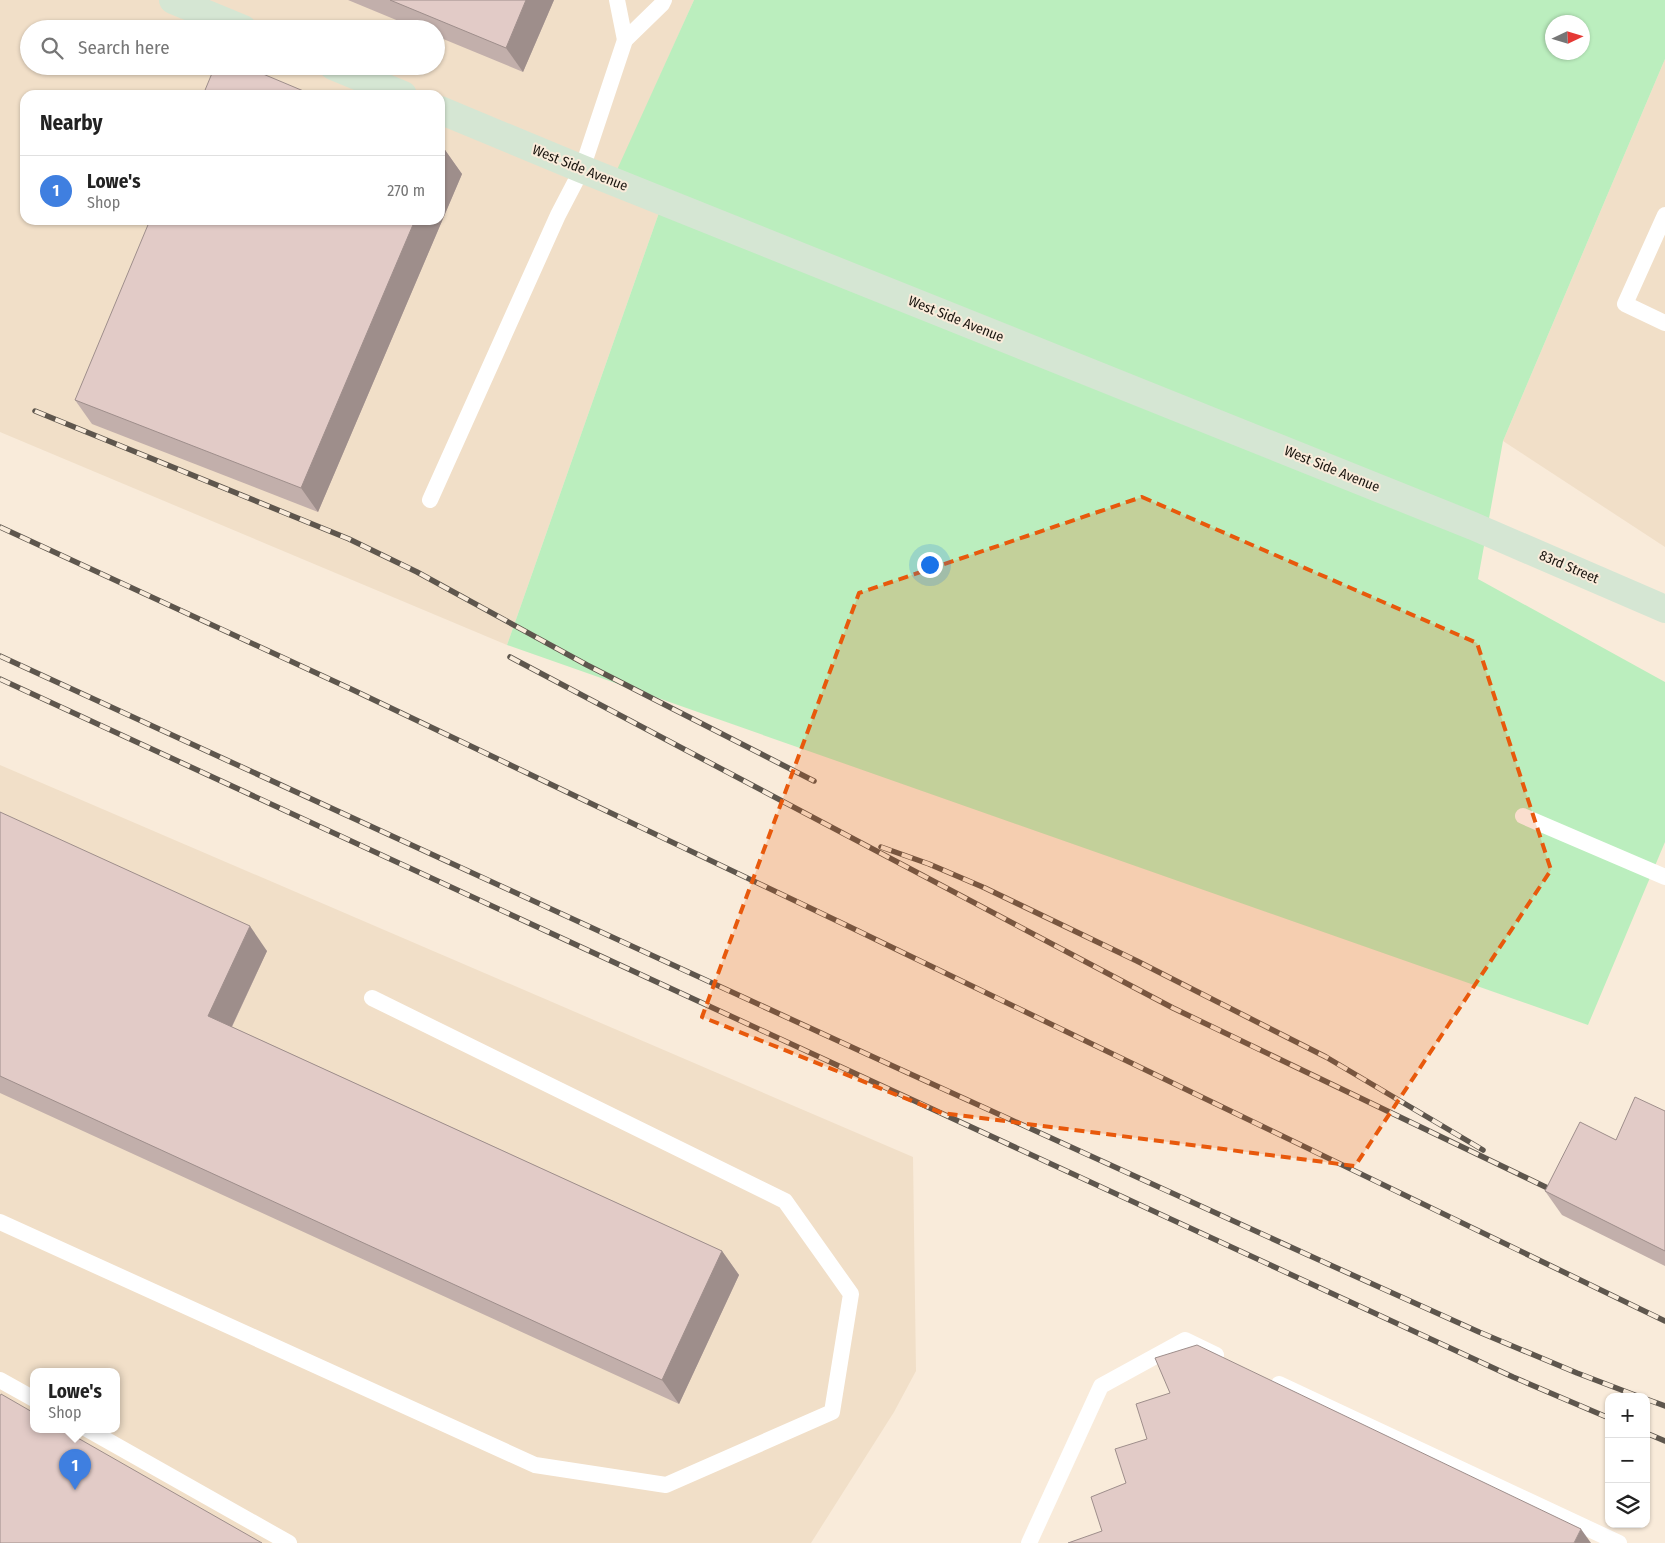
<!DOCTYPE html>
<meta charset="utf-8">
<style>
body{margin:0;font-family:"Fira Sans Condensed",sans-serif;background:#f6f6f6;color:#222}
.controls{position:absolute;right:15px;bottom:15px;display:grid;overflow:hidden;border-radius:10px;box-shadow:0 1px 4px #0004}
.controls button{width:45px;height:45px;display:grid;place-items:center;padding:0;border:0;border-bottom:1px solid #e0e0e0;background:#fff;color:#222;font:25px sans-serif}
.compass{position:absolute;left:1545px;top:15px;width:45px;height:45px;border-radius:50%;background:#fff;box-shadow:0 1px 4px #0004;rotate:86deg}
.you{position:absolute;left:929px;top:564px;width:18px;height:18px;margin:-12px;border:4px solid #fff;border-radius:50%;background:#1a73e8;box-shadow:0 0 0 8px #1a73e833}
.badge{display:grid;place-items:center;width:32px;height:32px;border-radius:50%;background:#0f766e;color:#fff;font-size:16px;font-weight:700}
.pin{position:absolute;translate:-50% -41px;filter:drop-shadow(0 1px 2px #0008)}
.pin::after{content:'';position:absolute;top:26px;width:18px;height:15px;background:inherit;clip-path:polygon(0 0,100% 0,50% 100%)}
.popup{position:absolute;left:30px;top:1368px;width:90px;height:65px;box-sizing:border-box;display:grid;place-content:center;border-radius:10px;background:#fff;filter:drop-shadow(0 1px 4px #0005);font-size:16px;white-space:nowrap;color:#767676}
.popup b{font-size:19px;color:#222}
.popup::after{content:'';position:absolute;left:50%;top:100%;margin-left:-10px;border:10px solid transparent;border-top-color:#fff}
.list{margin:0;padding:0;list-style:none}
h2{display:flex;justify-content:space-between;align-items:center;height:65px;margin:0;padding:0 20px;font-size:21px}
h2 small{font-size:16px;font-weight:400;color:#767676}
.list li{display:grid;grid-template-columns:32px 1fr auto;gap:15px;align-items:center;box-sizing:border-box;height:70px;padding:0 20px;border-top:1px solid #e0e0e0}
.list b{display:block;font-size:19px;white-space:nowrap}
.list p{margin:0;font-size:16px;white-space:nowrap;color:#767676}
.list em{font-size:16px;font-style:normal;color:#767676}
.icon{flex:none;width:28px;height:28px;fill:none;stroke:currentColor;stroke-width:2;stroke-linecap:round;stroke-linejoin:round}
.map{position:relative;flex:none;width:1665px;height:1543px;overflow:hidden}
.search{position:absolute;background:#fff;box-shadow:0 1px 4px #0004;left:20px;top:20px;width:425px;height:55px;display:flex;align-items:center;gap:12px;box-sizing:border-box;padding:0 18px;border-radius:28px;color:#767676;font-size:19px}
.panel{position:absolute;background:#fff;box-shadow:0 1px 4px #0004;left:20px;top:90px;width:425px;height:135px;border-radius:15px}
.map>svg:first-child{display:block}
.built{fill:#f1dfc8;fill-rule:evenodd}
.green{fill:#bbeebe;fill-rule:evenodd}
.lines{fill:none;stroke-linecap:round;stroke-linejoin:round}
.lane{stroke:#fff;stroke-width:16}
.secondary{stroke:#d5e6d3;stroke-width:28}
.rail-casing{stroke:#5e564d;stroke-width:5.5}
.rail{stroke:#f9ebda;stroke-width:4;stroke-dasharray:11;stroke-linecap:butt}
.wall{fill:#c2afab}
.shaded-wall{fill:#9e8e8b}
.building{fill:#e2cbc7;stroke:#9e8e8b}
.marked{fill:#e8590c;fill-opacity:0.2;stroke:#e8590c;stroke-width:4;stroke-dasharray:10 6;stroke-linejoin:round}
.labels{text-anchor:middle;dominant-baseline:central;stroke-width:4;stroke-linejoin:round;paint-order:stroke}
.street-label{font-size:14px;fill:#1b1610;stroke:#f9ebda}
</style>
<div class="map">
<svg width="1665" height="1543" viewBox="0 0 1665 1543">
<rect width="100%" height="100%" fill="#f9ebda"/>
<g class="built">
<path d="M0 0H694L612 183 661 207 507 645 0 432ZM29 29H436V66H29ZM25 95H440V220H25Z"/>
<polygon points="1665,59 1665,547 1503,441"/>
<path d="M0 765 913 1157 916 1371 894 1412 811 1543H0ZM34 1371H116V1429H34Z"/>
</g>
<path class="green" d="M694 0H1665V59L1503 441 1478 579 1665 682V842L1588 1025 507 645 661 207 611 183ZM1552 22H1582V52H1552Z"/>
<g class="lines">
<g class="lane">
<polyline points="617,0 625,40"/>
<polyline points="1665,215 1625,304 1665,323"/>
<polyline points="430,500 558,215 582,169 625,40 662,4 664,0"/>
<polyline points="1523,816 1665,877"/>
<polyline points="0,1222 535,1465 666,1485 832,1412 851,1294 785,1201 372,998"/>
<polyline points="0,1380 34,1399"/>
<polyline points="1279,1384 1619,1543"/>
<polyline points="87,1429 289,1543"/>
<polyline points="1029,1543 1101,1386 1185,1340 1216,1355"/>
</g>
<g class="secondary">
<polyline points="173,0 243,29"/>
<polyline points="333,66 403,95"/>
<polyline points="440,110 582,169 1473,526 1665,609"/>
</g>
<defs>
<g id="rail">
<polyline points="35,411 349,539 417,572 587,665 814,781"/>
<polyline points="0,527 351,689 850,927 1665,1321"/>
<polyline points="0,656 906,1072 1317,1259 1479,1332 1577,1373 1640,1397"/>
<polyline points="510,657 1173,1008 1558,1193"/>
<polyline points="0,679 1513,1377 1609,1418"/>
<polyline points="881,847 929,864 985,888 1137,961 1326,1057 1483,1150"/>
<polyline points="1646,1399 1665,1406"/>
<polyline points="1646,1433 1665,1441"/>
</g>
</defs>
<use href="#rail" class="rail-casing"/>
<use href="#rail" class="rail"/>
</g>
<g class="wall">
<polygon points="348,0 554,0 523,72 436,36 436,29 418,29"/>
<polygon points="445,150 462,174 318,512 92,424 75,400"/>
<polygon points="0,812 267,951 232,1027 722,1251 739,1275 679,1404 0,1093"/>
<polygon points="1665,1111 1665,1266 1562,1215 1545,1191 1616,1140"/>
</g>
<g class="shaded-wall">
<polygon points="526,0 554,0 523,72 506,48"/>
<polygon points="445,150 462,174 318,512 301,488 415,220 440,220 440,161"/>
<polygon points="250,926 267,951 225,1041 208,1016"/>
<polygon points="722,1251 739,1275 679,1404 662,1380"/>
<polygon points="1581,1529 1591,1543 1574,1543"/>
</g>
<g class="building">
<polygon points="390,0 526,0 506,48"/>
<polygon points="215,66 244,66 313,95 203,95"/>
<polygon points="440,148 445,150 440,161"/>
<polygon points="150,220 415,220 301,488 75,400"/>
<polygon points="0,812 250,926 208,1016 722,1251 662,1380 0,1076"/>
<polygon points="1635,1097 1665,1111 1665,1251 1545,1191 1580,1122 1616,1140"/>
<polygon points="1197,1345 1581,1529 1574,1543 1068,1543 1102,1531 1091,1497 1126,1483 1115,1449 1147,1439 1136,1404 1170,1393 1155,1358"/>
<polygon points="1,1394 34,1413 34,1429 62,1429 262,1543 0,1543 0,1396"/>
</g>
<path class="marked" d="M1142 497 1477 643 1551 870 1355 1166 942 1113 702 1017 859 593Z"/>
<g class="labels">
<g class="street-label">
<text transform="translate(580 168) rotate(22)">West Side Avenue</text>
<text transform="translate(956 319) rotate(22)">West Side Avenue</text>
<text transform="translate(1332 469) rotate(22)">West Side Avenue</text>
<text transform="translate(1569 567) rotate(23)">83rd Street</text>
</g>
</g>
</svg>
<div class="controls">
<button>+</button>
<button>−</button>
<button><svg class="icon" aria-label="layers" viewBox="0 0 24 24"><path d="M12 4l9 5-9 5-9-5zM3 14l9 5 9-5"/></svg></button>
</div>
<svg class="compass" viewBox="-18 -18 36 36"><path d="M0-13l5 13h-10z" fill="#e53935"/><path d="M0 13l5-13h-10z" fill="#767676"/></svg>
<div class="you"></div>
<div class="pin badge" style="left:75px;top:1490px;background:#3f7fe0">1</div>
<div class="popup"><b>Lowe's</b>Shop</div>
<div class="search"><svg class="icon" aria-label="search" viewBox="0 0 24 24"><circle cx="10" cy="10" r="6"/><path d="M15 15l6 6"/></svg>Search here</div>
<section class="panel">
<h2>Nearby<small></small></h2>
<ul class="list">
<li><span class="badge" style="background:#3f7fe0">1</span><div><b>Lowe's</b><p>Shop</p></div><em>270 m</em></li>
</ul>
</section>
</div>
